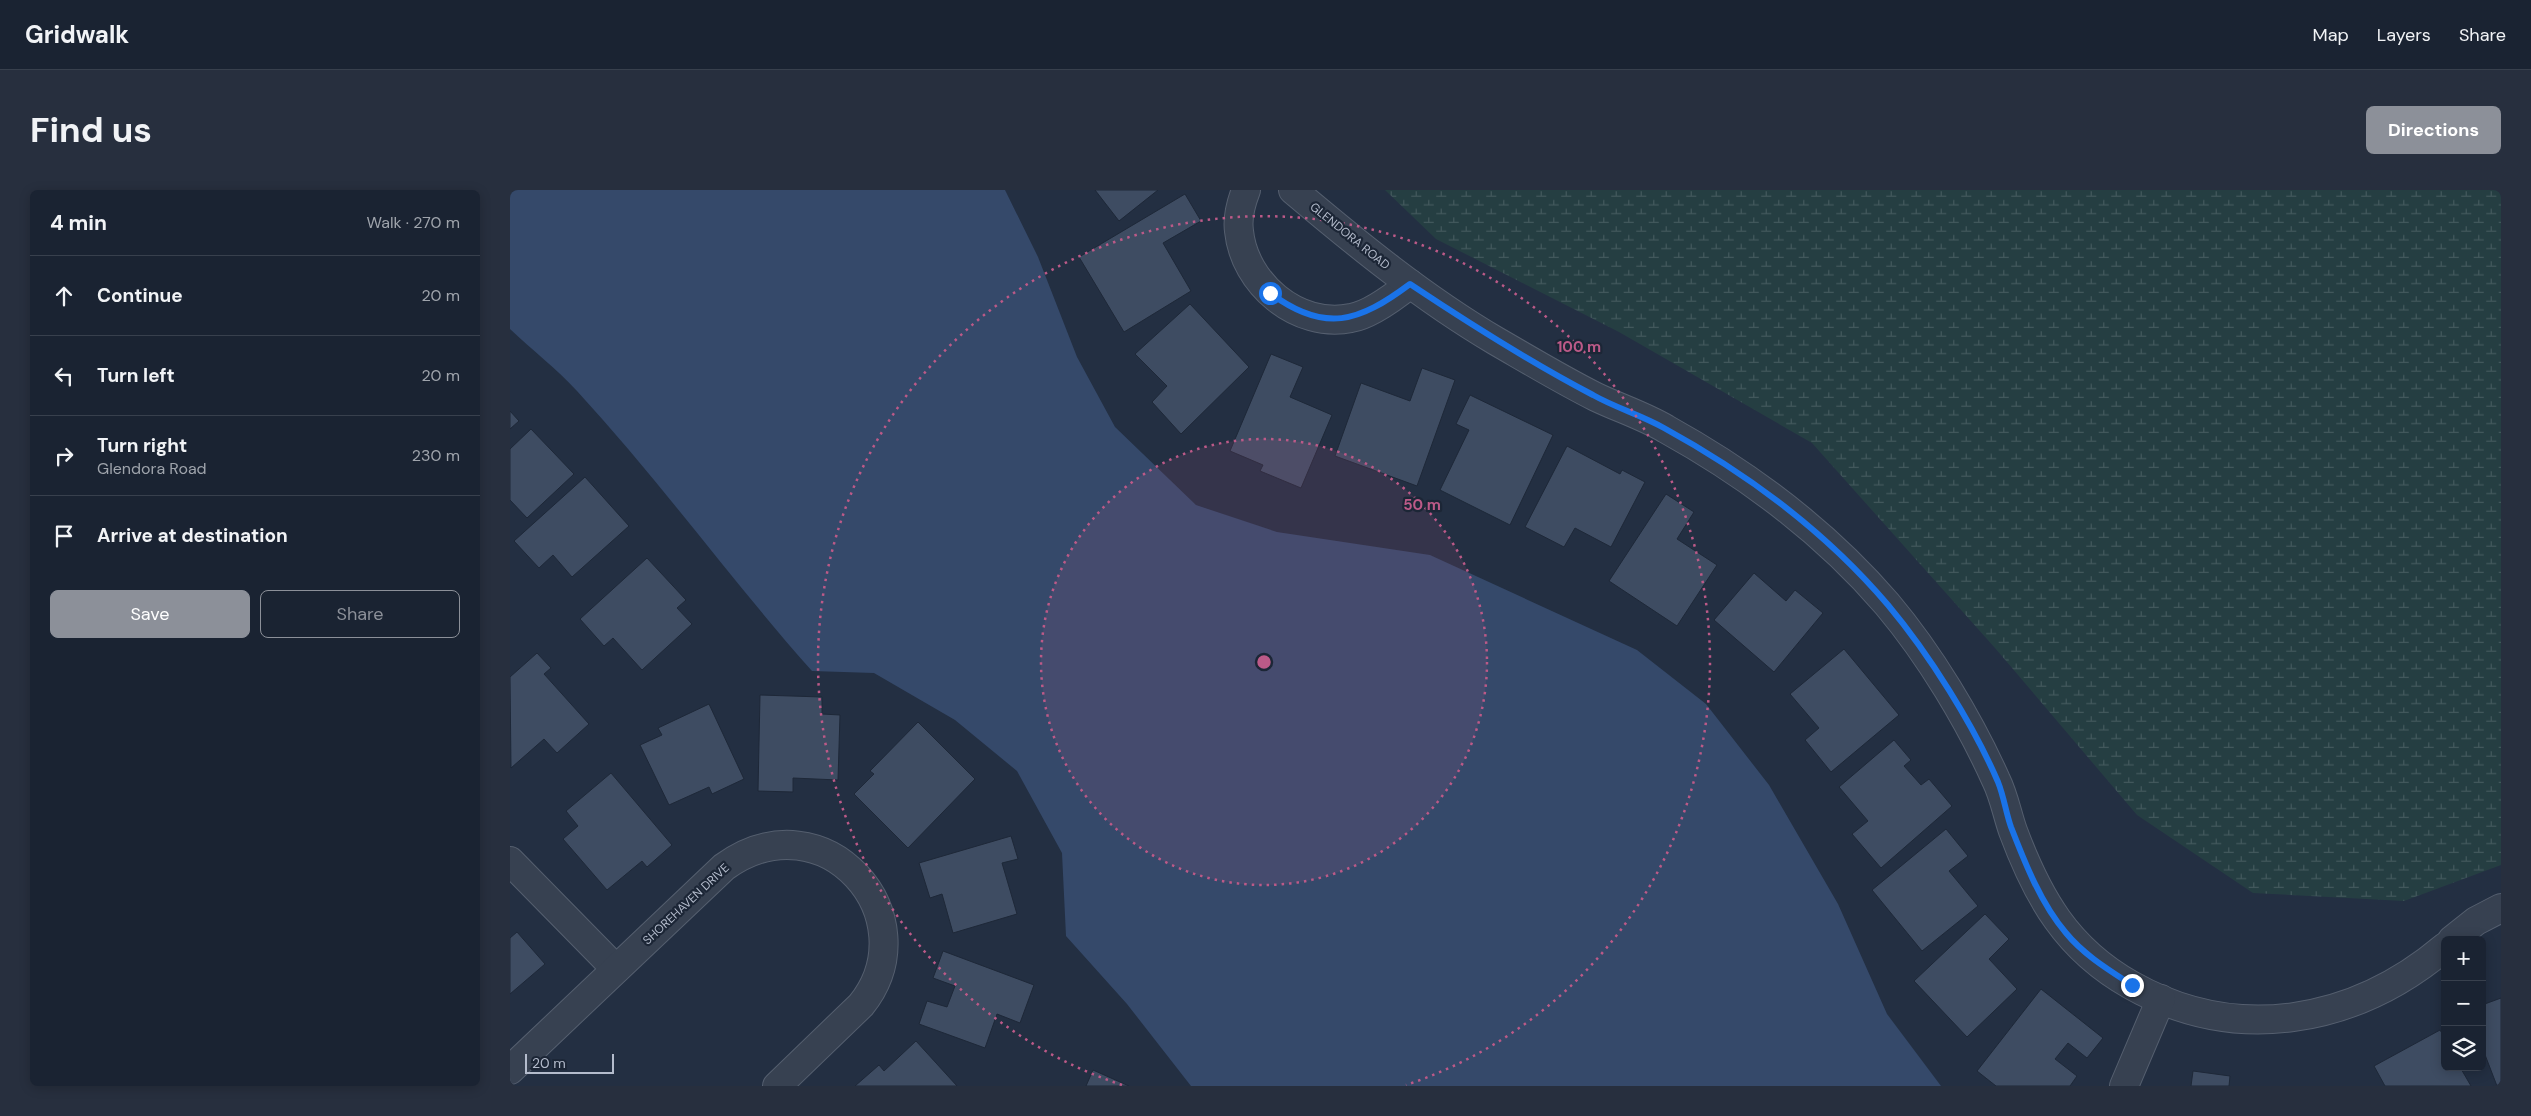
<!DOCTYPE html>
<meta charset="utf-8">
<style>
body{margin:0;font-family:"DM Sans",sans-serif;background:#272f3e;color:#f1f3f6}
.controls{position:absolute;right:15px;bottom:15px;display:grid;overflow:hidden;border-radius:8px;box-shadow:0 2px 12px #0003}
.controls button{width:45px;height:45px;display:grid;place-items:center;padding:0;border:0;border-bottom:1px solid #38404d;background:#1a2332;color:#f1f3f6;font:25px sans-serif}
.scale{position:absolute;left:15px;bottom:12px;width:89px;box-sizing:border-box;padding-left:5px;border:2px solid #b4bccc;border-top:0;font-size:14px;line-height:18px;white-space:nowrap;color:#b4bccc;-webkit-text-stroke:4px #1c2636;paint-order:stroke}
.stop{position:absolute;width:15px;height:15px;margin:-11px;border:4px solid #1a73e8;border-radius:50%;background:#fff}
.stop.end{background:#1a73e8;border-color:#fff;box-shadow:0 1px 5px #0008}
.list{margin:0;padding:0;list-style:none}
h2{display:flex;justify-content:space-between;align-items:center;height:65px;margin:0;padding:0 20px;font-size:21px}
h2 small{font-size:16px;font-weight:400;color:#9fa4ac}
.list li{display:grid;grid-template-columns:32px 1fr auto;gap:15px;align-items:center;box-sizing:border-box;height:80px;padding:0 20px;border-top:1px solid #38404d}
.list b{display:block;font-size:19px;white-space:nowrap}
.list p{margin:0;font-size:16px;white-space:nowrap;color:#9fa4ac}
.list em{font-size:16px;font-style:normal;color:#9fa4ac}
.actions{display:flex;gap:10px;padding:15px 20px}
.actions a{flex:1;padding:11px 0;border:1px solid #8c9099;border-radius:8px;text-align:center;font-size:18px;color:#8c9099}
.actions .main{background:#8c9099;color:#fff}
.icon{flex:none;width:28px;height:28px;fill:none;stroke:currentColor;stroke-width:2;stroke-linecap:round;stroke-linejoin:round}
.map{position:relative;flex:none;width:1991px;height:896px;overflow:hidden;border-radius:8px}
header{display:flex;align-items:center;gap:30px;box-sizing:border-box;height:70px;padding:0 25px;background:#1a2332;border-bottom:1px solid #38404d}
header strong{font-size:24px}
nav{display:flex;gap:28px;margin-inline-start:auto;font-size:18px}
.intro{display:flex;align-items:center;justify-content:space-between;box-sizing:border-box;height:120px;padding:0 30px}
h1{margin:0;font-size:35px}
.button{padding:12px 22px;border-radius:8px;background:#8c9099;color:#fff;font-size:18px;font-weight:700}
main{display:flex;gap:30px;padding:0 30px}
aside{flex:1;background:#1a2332;border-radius:8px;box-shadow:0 2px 12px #0003}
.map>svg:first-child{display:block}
.wetland{fill:url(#wetland-marsh)}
.water{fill:#35496a}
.building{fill:#3e4c62;stroke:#1e2838}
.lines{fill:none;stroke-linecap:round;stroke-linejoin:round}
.minor-casing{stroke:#555f6f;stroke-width:30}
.minor{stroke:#374151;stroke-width:28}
.route{stroke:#1a73e8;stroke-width:6}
.ring{fill:none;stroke:#bc5a88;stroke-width:2.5;stroke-dasharray:2.5 5}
.labels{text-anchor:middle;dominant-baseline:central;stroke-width:4.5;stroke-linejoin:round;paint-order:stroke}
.street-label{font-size:12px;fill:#b4bccc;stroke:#1c2636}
.centre{fill:#bc5a88;stroke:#1c2636;stroke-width:2.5}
.ring-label{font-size:15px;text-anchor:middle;font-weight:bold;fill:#bc5a88;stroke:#1c2636;stroke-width:4.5;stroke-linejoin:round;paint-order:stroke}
</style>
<header>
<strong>Gridwalk</strong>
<nav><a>Map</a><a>Layers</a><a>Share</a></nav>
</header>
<div class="intro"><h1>Find us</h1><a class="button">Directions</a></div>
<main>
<aside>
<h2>4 min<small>Walk · 270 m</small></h2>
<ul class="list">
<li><svg class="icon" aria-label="ahead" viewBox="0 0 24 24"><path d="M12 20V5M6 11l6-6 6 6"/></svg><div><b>Continue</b></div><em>20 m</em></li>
<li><svg class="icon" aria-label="left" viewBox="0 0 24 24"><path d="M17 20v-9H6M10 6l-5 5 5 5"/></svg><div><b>Turn left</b></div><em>20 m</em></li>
<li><svg class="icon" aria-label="right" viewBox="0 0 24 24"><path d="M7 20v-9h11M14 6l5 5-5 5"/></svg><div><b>Turn right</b><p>Glendora Road</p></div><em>230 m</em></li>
<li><svg class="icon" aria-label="arrive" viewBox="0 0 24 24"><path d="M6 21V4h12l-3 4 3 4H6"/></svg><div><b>Arrive at destination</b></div></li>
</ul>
<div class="actions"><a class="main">Save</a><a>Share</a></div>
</aside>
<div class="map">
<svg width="1991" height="896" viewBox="0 0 1991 896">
<defs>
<pattern id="wetland-marsh" width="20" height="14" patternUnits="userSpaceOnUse" patternTransform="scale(1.25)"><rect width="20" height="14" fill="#253e42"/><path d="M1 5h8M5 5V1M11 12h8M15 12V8" fill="none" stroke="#42585c"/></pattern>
</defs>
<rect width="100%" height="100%" fill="#232f42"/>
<polygon class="wetland" points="875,0 1991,0 1991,675 1894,711 1743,703 1627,625 1485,458 1302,253 1109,142 926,49"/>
<path class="water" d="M0 0H495L528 67 567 167 605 237 686 315 767 342 920 365 1127 460 1196 514 1259 595 1328 714 1377 824 1431 896H681L617 814 556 746 552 663 507 581 445 530 364 483 302 481C221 390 150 291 67 201 47 179 22 160 0 139Z"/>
<g class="building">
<polygon points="585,0 648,0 609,31"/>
<polygon points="675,4 691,31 653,53 681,101 614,142 569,67"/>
<polygon points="680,114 739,177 671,244 642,212 657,196 625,164"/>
<polygon points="761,164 793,177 780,207 822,225 791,298 750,281 753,275 720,261"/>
<polygon points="912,178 945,190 907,296 825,266 851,193 900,211"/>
<polygon points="960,205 1043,245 1000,335 930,300 959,240 946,234"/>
<polygon points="0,221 9,231 0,239"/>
<polygon points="21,239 64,284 17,328 0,310 0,259"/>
<polygon points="1057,256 1110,284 1112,280 1135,292 1101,357 1065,338 1054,357 1015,337"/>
<polygon points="75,287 119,336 62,387 43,365 29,378 4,351"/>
<polygon points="1156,304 1184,322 1167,349 1207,375 1167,436 1099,391"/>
<polygon points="137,368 176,410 167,418 182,434 132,480 103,448 94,456 70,429"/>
<polygon points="1244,383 1276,411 1285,400 1313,423 1264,482 1204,430"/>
<polygon points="1334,459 1389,525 1321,582 1295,550 1309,538 1280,504"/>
<polygon points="27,463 41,478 34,484 79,534 47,563 34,549 1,578 0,487"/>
<polygon points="250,505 312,507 312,524 330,525 328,590 283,588 283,602 248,601"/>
<polygon points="199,514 234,589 202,604 199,597 159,615 130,555 152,545 148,538"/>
<polygon points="408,532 465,589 398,658 344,604 364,584 360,581"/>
<polygon points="1384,550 1401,570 1394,576 1411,595 1419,589 1442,616 1371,678 1342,644 1358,631 1329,597"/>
<polygon points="101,583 162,655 137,677 132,671 97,700 53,649 68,636 56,621"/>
<polygon points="1436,639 1458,666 1439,681 1468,716 1412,761 1362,700"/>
<polygon points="501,646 508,669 492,673 507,724 443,743 432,704 420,708 409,673"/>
<polygon points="1475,724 1499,749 1479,769 1507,799 1457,847 1404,791"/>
<polygon points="7,742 35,774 0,804 0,748"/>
<polygon points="433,761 524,795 510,833 487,824 475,858 409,834 417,811 437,817 445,796 423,788"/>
<polygon points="1531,799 1593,848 1577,868 1558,853 1545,869 1567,886 1560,896 1486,896 1467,881"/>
<polygon points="1991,808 1991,896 1987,896 1972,857 1972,815"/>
<polygon points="1930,840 1935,848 1935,877 1950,877 1961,896 1875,896 1864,876"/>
<polygon points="406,851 447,896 345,896 369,875 374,881"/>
<polygon points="583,880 619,896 576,896"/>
<polygon points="1683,881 1720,886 1719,896 1681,896"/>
</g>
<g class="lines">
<defs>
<g id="minor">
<path d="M736 0C731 13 727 27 729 41 734 93 787 139 841 128 860 125 885 106 900 94"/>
<path d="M783 0C847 54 913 108 986 151 1019 170 1052 190 1086 207 1109 218 1134 226 1156 239 1239 285 1315 342 1377 414 1420 465 1459 530 1486 590 1494 606 1497 624 1503 641 1528 708 1557 759 1621 795 1727 855 1845 833 1935 757"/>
<polyline points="0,671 106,779"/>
<polyline points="1942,750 1966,731 1991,718"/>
<path d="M0 880 214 677C315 604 421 728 351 815L267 896"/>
<polyline points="1614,896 1651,809"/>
</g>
</defs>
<use href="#minor" class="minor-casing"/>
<use href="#minor" class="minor"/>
</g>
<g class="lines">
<path class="route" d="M760 103C815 144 849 132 900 94 960 134 1020 172 1083 205 1106 218 1131 225 1154 238 1238 284 1316 342 1378 415 1419 464 1463 534 1488 592 1494 607 1496 623 1501 637 1515 673 1531 714 1556 743 1574 765 1599 780 1622 795"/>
</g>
<circle cx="754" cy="472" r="223" fill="#bc5a88" fill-opacity=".12"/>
<g class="ring">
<circle cx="754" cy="472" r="223"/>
<path d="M612 895A446 446 0 1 1 896 895"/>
</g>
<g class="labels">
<g class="street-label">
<text transform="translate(840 46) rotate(39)">GLENDORA ROAD</text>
<text transform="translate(176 714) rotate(-43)">SHOREHAVEN DRIVE</text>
</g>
</g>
<circle cx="754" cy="472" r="8" class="centre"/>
<g class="ring-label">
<text x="1069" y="162">100 m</text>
<text x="912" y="320">50 m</text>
</g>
</svg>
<div class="controls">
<button>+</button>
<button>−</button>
<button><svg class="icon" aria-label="layers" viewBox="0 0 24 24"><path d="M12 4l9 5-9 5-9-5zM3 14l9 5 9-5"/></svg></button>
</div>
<div class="scale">20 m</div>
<div class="stop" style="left:760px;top:103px"></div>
<div class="stop end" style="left:1622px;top:795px"></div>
</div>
</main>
